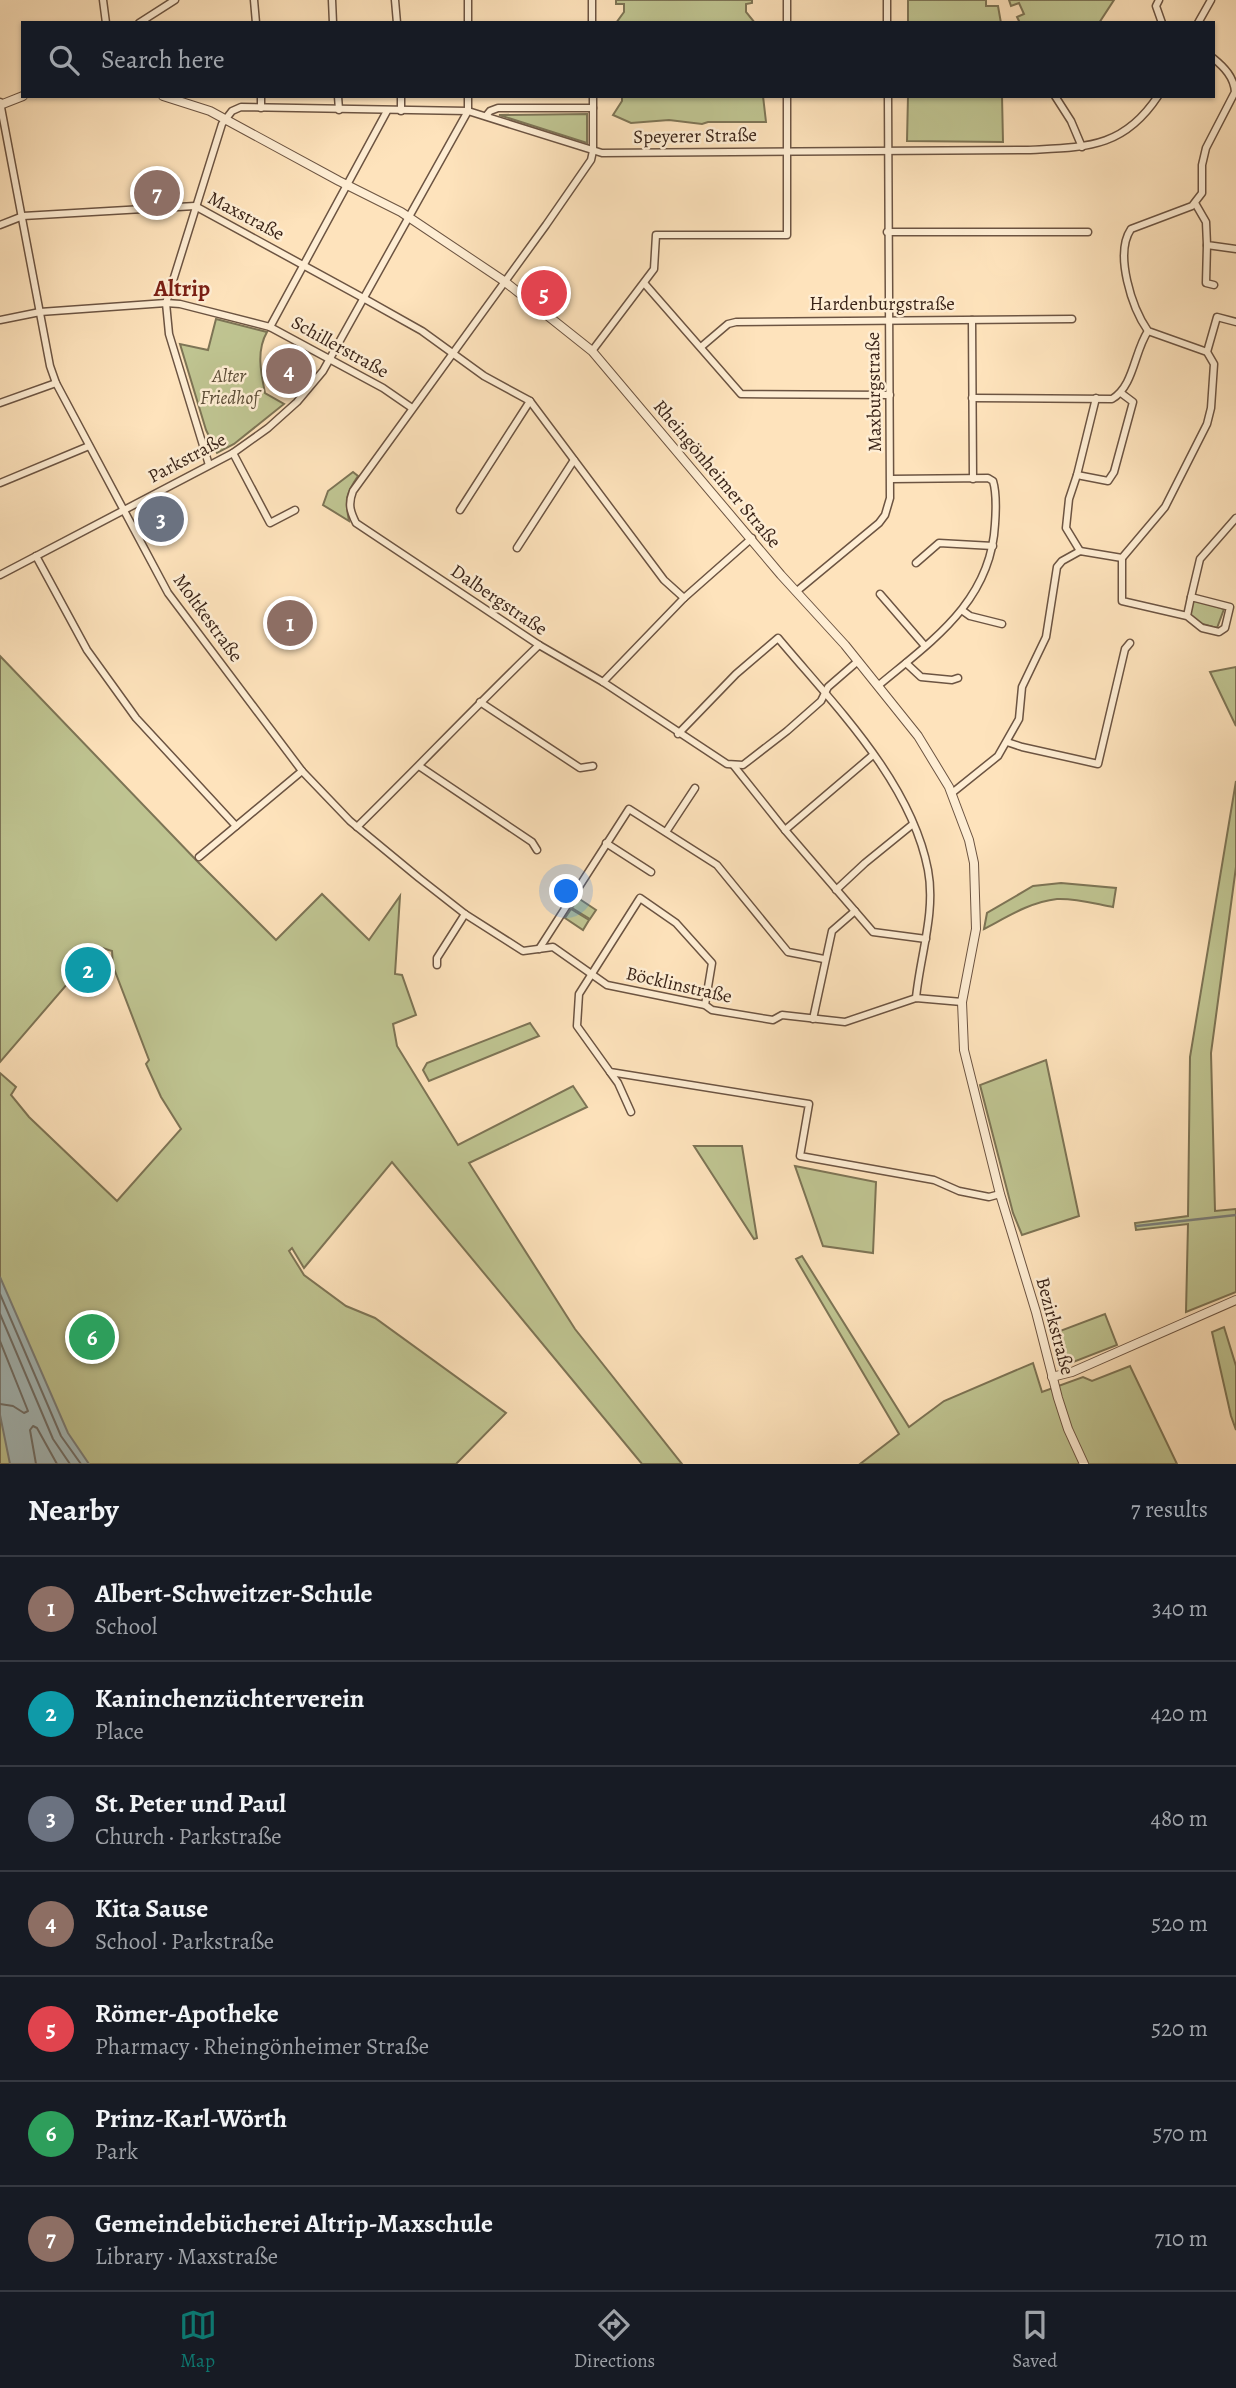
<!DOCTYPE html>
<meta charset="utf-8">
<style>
body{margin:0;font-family:Alegreya,serif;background:#242831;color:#f1f3f6}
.you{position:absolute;left:567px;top:892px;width:24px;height:24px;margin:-18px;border:5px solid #fff;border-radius:50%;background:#1a73e8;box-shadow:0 0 0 10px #1a73e833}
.badge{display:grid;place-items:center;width:46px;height:46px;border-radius:50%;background:#0f766e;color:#fff;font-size:23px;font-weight:700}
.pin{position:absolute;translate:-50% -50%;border:4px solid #fff;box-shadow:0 2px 7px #0006}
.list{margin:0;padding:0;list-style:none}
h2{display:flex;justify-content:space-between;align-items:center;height:91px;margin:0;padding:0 28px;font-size:30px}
h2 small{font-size:23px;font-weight:400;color:#9ea1a6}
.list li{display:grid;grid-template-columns:46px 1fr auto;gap:21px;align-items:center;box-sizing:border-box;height:105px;padding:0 28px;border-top:2px solid #363941}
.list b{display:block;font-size:26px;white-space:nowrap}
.list p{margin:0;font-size:23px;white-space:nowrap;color:#9ea1a6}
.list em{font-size:23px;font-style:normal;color:#9ea1a6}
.icon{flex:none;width:38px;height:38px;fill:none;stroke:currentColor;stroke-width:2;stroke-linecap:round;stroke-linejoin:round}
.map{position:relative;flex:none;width:1236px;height:1464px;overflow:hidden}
.search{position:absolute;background:#171b24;box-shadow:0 2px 5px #0004;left:21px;right:21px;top:21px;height:77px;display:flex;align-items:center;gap:18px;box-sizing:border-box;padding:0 24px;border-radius:0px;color:#9ea1a6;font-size:26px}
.sheet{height:826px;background:#171b24}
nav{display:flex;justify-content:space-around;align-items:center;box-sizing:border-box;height:98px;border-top:2px solid #363941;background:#171b24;font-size:19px;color:#9ea1a6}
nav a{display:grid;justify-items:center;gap:4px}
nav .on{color:#0f766e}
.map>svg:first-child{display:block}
.green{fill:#bfc491;stroke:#7d7455;stroke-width:2}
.water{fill:#a5bbbb;stroke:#7b7f7a;stroke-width:2}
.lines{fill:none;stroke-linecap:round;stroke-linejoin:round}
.shore{stroke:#70706a;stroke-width:2}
.stream{stroke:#7b7f7a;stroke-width:2.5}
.minor-casing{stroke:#6c5442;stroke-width:9}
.tertiary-casing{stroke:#6c5442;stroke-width:10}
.minor{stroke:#feedd3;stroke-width:6}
.tertiary{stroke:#feedd3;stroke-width:8}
.labels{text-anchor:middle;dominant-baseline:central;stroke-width:5;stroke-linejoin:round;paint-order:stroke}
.street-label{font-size:19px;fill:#3b2519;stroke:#feedd3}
.park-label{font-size:19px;font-style:italic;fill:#5c4d37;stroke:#feedd3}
.quarter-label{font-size:23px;font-weight:bold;fill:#7a1f14;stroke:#feedd3}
</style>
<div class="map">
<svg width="1236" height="1464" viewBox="0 0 1236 1464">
<rect width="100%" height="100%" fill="#fee3bc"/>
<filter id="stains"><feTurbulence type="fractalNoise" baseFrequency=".00286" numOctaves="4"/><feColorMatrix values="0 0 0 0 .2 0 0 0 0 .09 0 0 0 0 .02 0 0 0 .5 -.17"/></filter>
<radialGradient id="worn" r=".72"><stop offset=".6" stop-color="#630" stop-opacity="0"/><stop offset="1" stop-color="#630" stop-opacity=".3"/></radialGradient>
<g class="green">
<polygon points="616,0 752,0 752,3 746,4 746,12 755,23 616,23 624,12 624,4 616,4"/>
<polygon points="908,0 986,0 986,6 998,6 1001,23 908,23"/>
<polygon points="1009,0 1114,0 1099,23 1020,23 1017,17 1024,14 1019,3 1011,6"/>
<polygon points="622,96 763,96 766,122 708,122 702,124 669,120 631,123 613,115 622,101"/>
<polygon points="908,96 1002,96 1003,142 907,141"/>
<polygon points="587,114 587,143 499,115"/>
<path d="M216 319 267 332C256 351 261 373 265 393L284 404 234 444 217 453 206 430 180 344 208 350Z"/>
<path d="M353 472 358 476C345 495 345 500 349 521L323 505 328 491Z"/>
<polygon points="1192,599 1224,609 1217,628 1199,623 1188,615"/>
<polygon points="0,656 198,862 276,940 322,894 369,940 400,896 395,974 402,975 416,1015 393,1024 397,1046 458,1145 573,1086 587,1107 469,1163 575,1329 682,1464 642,1464 392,1162 304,1268 292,1248 289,1251 304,1275 346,1306 375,1318 506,1413 456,1464 0,1464 0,1073 16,1087 11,1095 29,1117 117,1201 181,1129 161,1097 146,1064 149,1060 113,966 112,951 99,947 0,1062"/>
<polygon points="1236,667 1236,726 1210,672"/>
<polygon points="1236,781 1236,867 1211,1053 1215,1211 1236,1209 1236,1292 1186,1312 1188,1224 1136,1230 1135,1223 1188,1216 1190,1057"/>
<path d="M1061 883 1116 888 1113 907C1096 904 1075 898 1057 899 1030 902 1007 917 984 929L987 913 1033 886Z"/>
<polygon points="578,898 596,910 590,919 572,908"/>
<polygon points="571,909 589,920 583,930 565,918"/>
<polygon points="530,1023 539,1036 429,1081 423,1070 427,1063"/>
<polygon points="1046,1060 1079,1216 1022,1235 1013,1213 980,1085"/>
<polygon points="694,1146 742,1146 757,1238 754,1239"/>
<polygon points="795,1166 876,1182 873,1253 823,1246"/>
<polygon points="802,1256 909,1427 944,1401 1033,1363 1042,1392 1083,1377 1092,1381 1130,1366 1177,1464 860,1464 899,1434 796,1259"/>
<polygon points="1105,1314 1117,1345 1063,1366 1052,1334"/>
<polygon points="1224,1327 1236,1366 1236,1430 1231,1416 1212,1332"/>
</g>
<polygon class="water" points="0,1277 68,1433 89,1464 10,1464 0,1415"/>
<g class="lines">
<g class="shore">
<polyline points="0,1294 61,1436 81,1464"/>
<polyline points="0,1314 53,1439 70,1464"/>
<polyline points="0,1341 28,1411 24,1413 13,1406 0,1404"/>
<polyline points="36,1464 30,1430 33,1426 37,1428 57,1464"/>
</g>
<polyline class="stream" points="1137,1226 1236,1215"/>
<defs>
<g id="minor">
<polyline points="103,0 106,23"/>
<polyline points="254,0 256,23"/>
<polyline points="332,0 333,23"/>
<polyline points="395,0 397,23"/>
<polyline points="468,0 468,23"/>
<polyline points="887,0 887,23"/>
<polyline points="1159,0 1156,6 1162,23"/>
<polyline points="139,23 175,0"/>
<polyline points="592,23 592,0"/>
<polyline points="787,23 787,0"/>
<polyline points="1198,23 1211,0"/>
<polyline points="261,96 261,108"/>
<polyline points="338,96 339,110"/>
<polyline points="401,96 401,111"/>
<path d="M593 96V151L591 160 546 225 353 491C348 504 350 511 356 523L539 645 603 682 727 764 743 765 787 731 821 701 828 687 858 661"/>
<polyline points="1055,96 1071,121 1082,147"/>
<polyline points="0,102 50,366 56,383 168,593 302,771 350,821 419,878 465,914 523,951 553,947 607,985 705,1005 712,1010 773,1020 782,1015 845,1022 916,998 962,1002"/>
<polyline points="486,116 490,111 498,108 593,108"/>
<polyline points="1195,203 1206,222 1207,245 1236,249"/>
<polyline points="0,225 23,216 195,206 365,299 422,331 484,376 530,401 664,580 684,598"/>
<polyline points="887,232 1088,232"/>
<polyline points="1207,245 1206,283 1214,285"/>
<polyline points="644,283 741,394 890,395"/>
<polyline points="0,320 40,312 166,303 180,304 270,327 383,388 412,408"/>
<polyline points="972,320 973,479"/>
<polyline points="270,327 387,111"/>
<polyline points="701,347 728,324 736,322 1072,319"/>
<polyline points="592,351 654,269 656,235 787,235 787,96"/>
<polyline points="1207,352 1217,317 1236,322"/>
<path d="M972 398 1112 399C1134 386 1134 352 1148 331"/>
<polyline points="0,403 56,383"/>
<polyline points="233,453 270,523 295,510"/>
<path d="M209 465 169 334 166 303 222 124 232 111 241 107 468 111 602 153 1028 150C1085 147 1123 149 1158 96"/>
<polyline points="1077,475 1096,398"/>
<polyline points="0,483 89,446"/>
<polyline points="460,510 530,401"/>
<polyline points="517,548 574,460"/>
<polyline points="1080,551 1066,528 1069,499 1077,475 1108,481 1114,472 1133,402 1121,393"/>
<polyline points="36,556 87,650 136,718 236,826"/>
<polyline points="1122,558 1122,601 1187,616 1202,628 1219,632 1225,628 1230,607 1191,597 1187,616"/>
<polyline points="916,563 939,543 993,546"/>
<polyline points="0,575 233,453 268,428 297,402 323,371 468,111 468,96"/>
<polyline points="797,591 879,523 885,515 890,498 888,96"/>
<polyline points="880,594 925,646"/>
<polyline points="1191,597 1200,559 1236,518"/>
<polyline points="963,611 970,616 1002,624"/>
<polyline points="906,663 921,677 952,680 958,678"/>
<polyline points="603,682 684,598 752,538"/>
<path d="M879 685C933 640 991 601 995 524 996 510 997 494 993 481L988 478 891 479"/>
<polyline points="480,702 580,768 593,766"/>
<path d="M678 734 736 674 778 638C834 705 911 781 928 870 936 912 920 956 916 998"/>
<polyline points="1007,742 1022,747 1098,764 1125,649 1130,643"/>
<polyline points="419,766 532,842 537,850"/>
<polyline points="734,766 785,830 873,932 926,939"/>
<path d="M952 793 998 756 1019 719 1022 687 1046 637 1057 567 1062 561 1080 551 1122 558 1165 507 1207 424 1211 408 1214 364 1207 352 1148 331C1132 308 1114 254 1131 229L1192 206 1202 193V165L1206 148 1235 92C1234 77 1224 67 1213 58"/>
<path d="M357 827C418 767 477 705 539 645"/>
<polyline points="785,830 873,755"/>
<polyline points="666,832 695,788"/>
<polyline points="606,843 651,872"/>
<polyline points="199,857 302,771"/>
<polyline points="836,890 865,863 913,824"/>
<polyline points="539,949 629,809 717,865 788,952 824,959"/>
<polyline points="437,965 437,958 465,914"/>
<polyline points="705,1005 712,963 676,923 640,898 579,994 577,1026 610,1072 809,1104 800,1156 934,1180 959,1191 989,1197 1000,1194"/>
<polyline points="813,1019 832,931 855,911"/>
<polyline points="610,1072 618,1083 631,1112"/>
</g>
<g id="tertiary">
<polyline points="163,96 210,111 339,181 401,212 504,281 592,351 781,575 845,645 918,736 949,787 969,840 974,863 976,929 962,1002 964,1050 1000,1194 1036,1312 1058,1398 1068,1429 1084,1464"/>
<polyline points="0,105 23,96"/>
<polyline points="1052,1377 1072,1372 1236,1300"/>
</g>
</defs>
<use href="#minor" class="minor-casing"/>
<use href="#tertiary" class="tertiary-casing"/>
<use href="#minor" class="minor"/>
<use href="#tertiary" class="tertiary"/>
</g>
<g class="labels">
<g class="street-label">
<text transform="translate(695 136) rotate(-1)">Speyerer Straße</text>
<text transform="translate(246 216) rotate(28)">Maxstraße</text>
<text x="882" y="304">Hardenburgstraße</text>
<text transform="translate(340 347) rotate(29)">Schillerstraße</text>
<text transform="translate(874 392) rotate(-91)">Maxburgstraße</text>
<text transform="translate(187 458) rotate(-28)">Parkstraße</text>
<text transform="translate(717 474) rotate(50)">Rheingönheimer Straße</text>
<text transform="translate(499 600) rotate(34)">Dalbergstraße</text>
<text transform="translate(208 618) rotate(54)">Moltkestraße</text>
<text transform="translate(679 985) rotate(13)">Böcklinstraße</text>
<text transform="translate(1055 1326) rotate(75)">Bezirkstraße</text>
</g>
<g class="park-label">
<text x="229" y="376">Alter<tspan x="229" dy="22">Friedhof</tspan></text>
</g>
<g class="quarter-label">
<text x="182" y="288">Altrip</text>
</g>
</g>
<rect width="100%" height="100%" filter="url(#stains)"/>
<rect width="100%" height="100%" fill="url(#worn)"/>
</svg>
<div class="you"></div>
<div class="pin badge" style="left:290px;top:623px;background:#8d6e63">1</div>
<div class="pin badge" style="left:88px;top:970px;background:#0f9aa8">2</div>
<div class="pin badge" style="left:161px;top:519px;background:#6b7280">3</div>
<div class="pin badge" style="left:289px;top:371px;background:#8d6e63">4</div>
<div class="pin badge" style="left:544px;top:293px;background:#e0444e">5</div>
<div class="pin badge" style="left:92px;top:1337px;background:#2e9e5b">6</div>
<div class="pin badge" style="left:157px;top:193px;background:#8d6e63">7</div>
<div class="search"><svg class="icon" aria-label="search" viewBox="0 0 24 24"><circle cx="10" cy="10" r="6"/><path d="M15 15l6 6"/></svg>Search here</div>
</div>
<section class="sheet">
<h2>Nearby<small>7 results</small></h2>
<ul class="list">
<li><span class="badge" style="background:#8d6e63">1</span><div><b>Albert-Schweitzer-Schule</b><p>School</p></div><em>340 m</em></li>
<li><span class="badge" style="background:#0f9aa8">2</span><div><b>Kaninchenzüchterverein</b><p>Place</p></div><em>420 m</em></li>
<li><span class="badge" style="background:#6b7280">3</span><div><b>St. Peter und Paul</b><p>Church · Parkstraße</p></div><em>480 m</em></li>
<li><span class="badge" style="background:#8d6e63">4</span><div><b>Kita Sause</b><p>School · Parkstraße</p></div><em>520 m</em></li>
<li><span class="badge" style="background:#e0444e">5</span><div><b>Römer-Apotheke</b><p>Pharmacy · Rheingönheimer Straße</p></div><em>520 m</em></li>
<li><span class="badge" style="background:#2e9e5b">6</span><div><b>Prinz-Karl-Wörth</b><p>Park</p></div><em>570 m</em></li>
<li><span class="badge" style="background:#8d6e63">7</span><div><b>Gemeindebücherei Altrip-Maxschule</b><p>Library · Maxstraße</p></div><em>710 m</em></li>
</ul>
</section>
<nav>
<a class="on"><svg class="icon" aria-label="map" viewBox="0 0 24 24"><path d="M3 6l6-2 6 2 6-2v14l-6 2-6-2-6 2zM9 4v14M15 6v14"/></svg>Map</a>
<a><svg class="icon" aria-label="directions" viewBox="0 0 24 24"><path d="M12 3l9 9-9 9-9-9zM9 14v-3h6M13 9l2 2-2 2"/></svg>Directions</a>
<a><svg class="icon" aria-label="saved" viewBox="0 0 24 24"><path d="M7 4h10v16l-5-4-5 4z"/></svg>Saved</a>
</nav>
